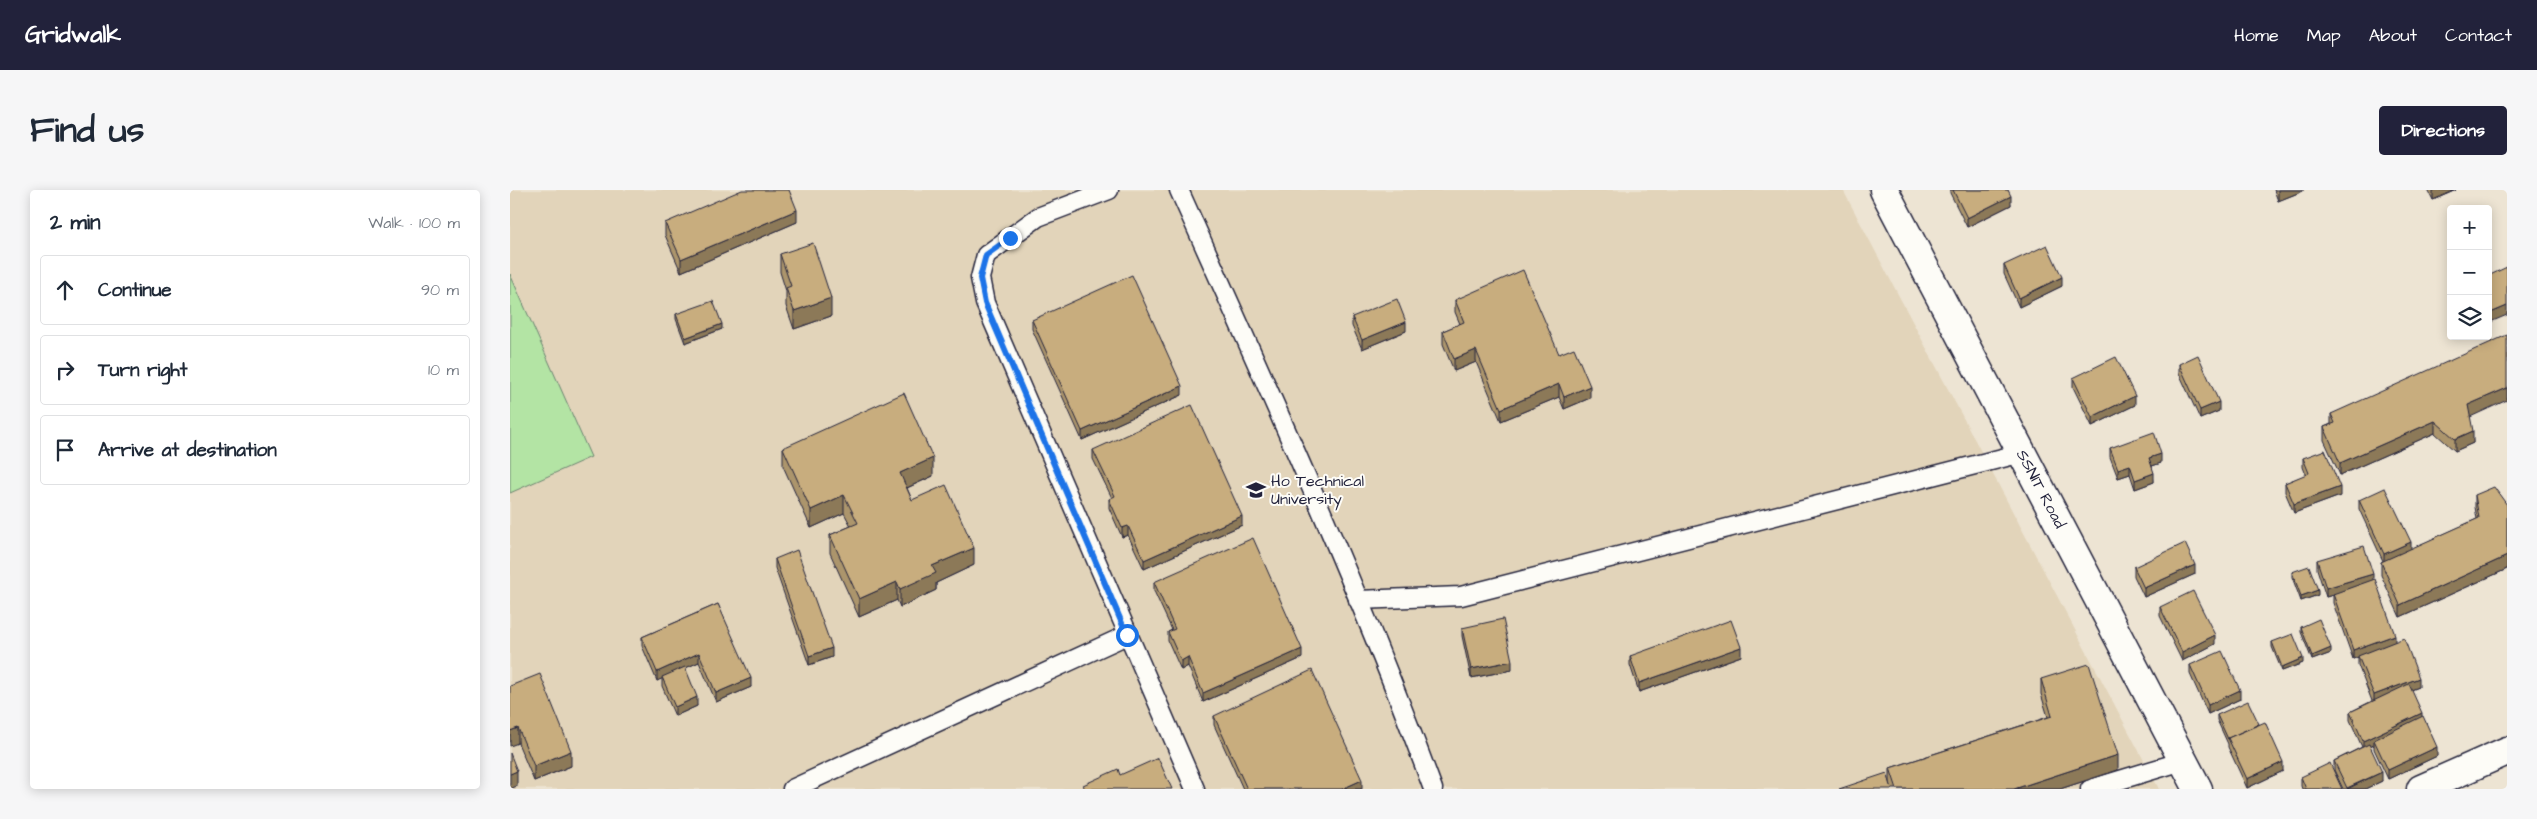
<!DOCTYPE html>
<meta charset="utf-8">
<style>
body{margin:0;font-family:"Architects Daughter",sans-serif;background:#f6f6f7;color:#1f2937}
.controls{position:absolute;right:15px;top:15px;display:grid;overflow:hidden;border-radius:5px;box-shadow:0 2px 12px #0003}
.controls button{width:45px;height:45px;display:grid;place-items:center;padding:0;border:0;border-bottom:1px solid #e0e1e3;background:#fff;color:#1f2937;font:25px sans-serif}
.stop{position:absolute;width:15px;height:15px;margin:-11px;border:4px solid #1a73e8;border-radius:50%;background:#fff}
.stop.end{background:#1a73e8;border-color:#fff;box-shadow:0 1px 5px #0008}
.list{margin:0;padding:0;list-style:none}
h2{display:flex;justify-content:space-between;align-items:center;height:65px;margin:0;padding:0 20px;font-size:21px}
h2 small{font-size:16px;font-weight:400;color:#747a83}
.list li{display:grid;grid-template-columns:32px 1fr auto;gap:15px;align-items:center;box-sizing:border-box;height:70px;margin:0 10px 10px;padding:0 10px;border:1px solid #e0e1e3;border-radius:5px}
.list b{display:block;font-size:19px;white-space:nowrap}
.list em{font-size:16px;font-style:normal;color:#747a83}
.icon{flex:none;width:28px;height:28px;fill:none;stroke:currentColor;stroke-width:2;stroke-linecap:round;stroke-linejoin:round}
.map{position:relative;flex:none;width:1997px;height:599px;overflow:hidden;border-radius:5px}
header{display:flex;align-items:center;gap:30px;box-sizing:border-box;height:70px;padding:0 25px;background:#22223b;color:#fff}
header strong{font-size:24px}
nav{display:flex;gap:28px;margin-inline-start:auto;font-size:18px}
.intro{display:flex;align-items:center;justify-content:space-between;box-sizing:border-box;height:120px;padding:0 30px}
h1{margin:0;font-size:35px}
.button{padding:12px 22px;border-radius:5px;background:#22223b;color:#fff;font-size:18px;font-weight:700}
main{display:flex;gap:30px;padding:0 30px}
aside{flex:1;background:#fff;border-radius:5px;box-shadow:0 2px 12px #0003}
.map>svg:first-child{display:block}
.built{fill:#e2d4ba}
.green{fill:#b3e4a4;stroke:#6a8370}
.lines{fill:none;stroke-linecap:round;stroke-linejoin:round}
.lane-casing{stroke:#22223b;stroke-width:21}
.street-casing{stroke:#22223b;stroke-width:31}
.lane{stroke:#fdfcf7;stroke-width:18}
.street{stroke:#fdfcf7;stroke-width:28}
.wall{fill:#ac956c;stroke:#22223b}
.shaded-wall{fill:#8c7958;stroke:#22223b}
.building{fill:#c8ad7e;stroke:#22223b}
.route{stroke:#1a73e8;stroke-width:6}
.labels{text-anchor:middle;dominant-baseline:central;stroke-width:4;stroke-linejoin:round;paint-order:stroke}
.poi-label{font-size:16px;fill:#22223b;stroke:#fdfcf7;text-anchor:start}
.street-label{font-size:16px;fill:#22223b;stroke:#fdfcf7}
</style>
<header>
<strong>Gridwalk</strong>
<nav><a>Home</a><a>Map</a><a>About</a><a>Contact</a></nav>
</header>
<div class="intro"><h1>Find us</h1><a class="button">Directions</a></div>
<main>
<aside>
<h2>2 min<small>Walk · 100 m</small></h2>
<ul class="list">
<li><svg class="icon" aria-label="ahead" viewBox="0 0 24 24"><path d="M12 20V5M6 11l6-6 6 6"/></svg><div><b>Continue</b></div><em>90 m</em></li>
<li><svg class="icon" aria-label="right" viewBox="0 0 24 24"><path d="M7 20v-9h11M14 6l5 5-5 5"/></svg><div><b>Turn right</b></div><em>10 m</em></li>
<li><svg class="icon" aria-label="arrive" viewBox="0 0 24 24"><path d="M6 21V4h12l-3 4 3 4H6"/></svg><div><b>Arrive at destination</b></div></li>
</ul>
</aside>
<div class="map">
<svg width="1997" height="599" viewBox="0 0 1997 599">
<rect width="100%" height="100%" fill="#ede4d3"/>
<filter id="ink" filterUnits="userSpaceOnUse"><feTurbulence type="fractalNoise" baseFrequency=".02" numOctaves="2"/><feDisplacementMap in="SourceGraphic" scale="10" xChannelSelector="R" yChannelSelector="G"/><feConvolveMatrix kernelMatrix="1 2 1 2 8 2 1 2 1" color-interpolation-filters="sRGB"/></filter>
<g filter="url(#ink)">
<polygon class="built" points="0,0 1333,0 1649,599 0,599"/>
<polygon class="green" points="0,84 81,267 0,303"/>
<g class="lines">
<defs>
<g id="lane">
<polyline points="599,0 528,27 476,65 470,88 475,113 685,599"/>
<path d="M669 0C758 198 848 396 923 599"/>
<polyline points="848,410 951,406 1512,263"/>
<polyline points="282,599 617,445"/>
<polyline points="1580,599 1673,571"/>
</g>
<g id="street">
<polyline points="1374,0 1688,599"/>
<polyline points="1911,599 1997,561"/>
</g>
</defs>
<use href="#lane" class="lane-casing"/>
<use href="#street" class="street-casing"/>
<use href="#lane" class="lane"/>
<use href="#street" class="street"/>
</g>
<g class="wall">
<polygon points="1440,0 1498,0 1501,15 1457,37 1440,3"/>
<polygon points="1764,0 1793,0 1793,1 1768,11"/>
<polygon points="1918,0 1946,0 1923,10"/>
<polygon points="287,32 171,82 155,45 155,33"/>
<polygon points="270,64 321,126 284,139 276,116 276,101 270,82"/>
<polygon points="1494,75 1552,96 1509,117 1494,84"/>
<polygon points="945,110 1049,164 1080,208 1054,219 1049,207 991,231 966,172 944,181 933,154 933,141 950,134 945,122"/>
<polygon points="166,124 212,139 175,153 166,129"/>
<polygon points="842,127 896,141 852,159 842,136"/>
<polygon points="522,130 672,205 572,250 522,139"/>
<polygon points="1669,174 1709,221 1690,229 1669,183"/>
<polygon points="1563,188 1625,215 1582,236 1563,197"/>
<polygon points="1821,224 1960,227 1963,253 1945,261 1925,243 1830,285 1814,250 1814,237 1821,234"/>
<polygon points="273,258 423,286 397,298 402,310 464,375 426,393 426,400 390,417 387,410 349,427 320,363 320,345 341,336 334,323 301,338 273,276"/>
<polygon points="1600,258 1651,273 1642,276 1644,292 1625,299 1620,284 1608,288 1600,267"/>
<polygon points="583,260 732,335 634,379 618,345 612,347 599,318 599,309 602,308 583,269"/>
<polygon points="1793,268 1830,306 1784,323 1775,302 1775,293 1796,285 1793,277"/>
<polygon points="1965,305 1997,315 1997,379 1890,427 1871,385 1871,372 1873,371 1849,319 1849,310 1901,359 1967,329 1965,317"/>
<polygon points="265,369 322,467 299,475 265,378"/>
<polygon points="1807,370 1863,390 1885,452 1909,497 1901,500 1927,566 1878,589 1864,559 1864,555 1860,557 1872,591 1855,599 1833,599 1824,580 1824,571 1852,557 1840,530 1840,522 1862,511 1848,475 1848,467 1843,469 1823,413 1823,405 1816,407 1807,379"/>
<polygon points="1624,377 1685,384 1634,407 1624,386"/>
<polygon points="1782,382 1808,405 1791,411 1782,387"/>
<polygon points="644,392 792,468 693,512 678,476 671,480 658,451 658,442 662,440 644,401"/>
<polygon points="208,414 241,497 206,512 189,472 175,478 187,516 165,526 152,496 152,488 147,491 132,456 132,447"/>
<polygon points="1650,417 1705,454 1672,471 1650,426"/>
<polygon points="1791,437 1821,463 1802,470 1791,442"/>
<polygon points="952,438 1002,480 961,488 952,446"/>
<polygon points="1762,452 1793,473 1772,481 1762,457"/>
<polygon points="1120,466 1231,466 1129,502 1120,475"/>
<polygon points="1680,475 1730,509 1698,524 1680,484"/>
<polygon points="1531,489 1608,580 1550,599 1382,599 1380,593 1380,578 1538,527 1531,504"/>
<polygon points="0,496 61,576 24,591 8,553"/>
<polygon points="1707,525 1749,534 1773,581 1737,598 1718,557 1718,554 1707,530"/>
<polygon points="704,526 852,599 733,599 704,535"/>
<polygon points="1791,587 1832,599 1792,599 1791,596"/>
</g>
<g class="shaded-wall">
<polygon points="1768,0 1793,0 1793,1 1768,11"/>
<polygon points="1926,0 1946,0 1923,10 1923,2"/>
<polygon points="1501,6 1501,15 1457,37 1457,28"/>
<polygon points="287,20 287,32 171,82 171,69"/>
<polygon points="1552,87 1552,96 1509,117 1509,108"/>
<polygon points="321,108 321,126 284,139 284,121"/>
<polygon points="1997,116 1997,125 1978,133 1978,124"/>
<polygon points="896,132 896,141 852,159 852,150"/>
<polygon points="212,134 212,139 175,153 175,148"/>
<polygon points="966,160 966,172 944,181 944,169"/>
<polygon points="1049,194 1049,207 991,231 991,219"/>
<polygon points="672,196 672,205 572,250 572,241"/>
<polygon points="1080,196 1080,208 1054,219 1054,207"/>
<polygon points="1997,198 1997,210 1958,228 1958,215"/>
<polygon points="1625,206 1625,215 1582,236 1582,227"/>
<polygon points="1709,212 1709,221 1690,229 1690,220"/>
<polygon points="1925,231 1925,243 1830,285 1830,273"/>
<polygon points="1963,241 1963,253 1945,261 1945,249"/>
<polygon points="1651,264 1651,273 1639,277 1639,268"/>
<polygon points="423,268 423,286 390,301 390,283"/>
<polygon points="1620,275 1620,284 1608,288 1608,279"/>
<polygon points="1644,283 1644,292 1625,299 1625,290"/>
<polygon points="1830,297 1830,306 1784,323 1784,314"/>
<polygon points="334,305 334,323 301,338 301,320"/>
<polygon points="732,326 732,335 634,379 634,370"/>
<polygon points="618,336 618,345 612,347 612,338"/>
<polygon points="1901,352 1901,361 1874,373 1874,364"/>
<polygon points="464,358 464,375 426,393 426,400 390,417 390,399 422,376"/>
<polygon points="1997,366 1997,379 1890,427 1890,415"/>
<polygon points="1685,375 1685,384 1634,407 1634,398"/>
<polygon points="1863,384 1863,393 1816,407 1816,398"/>
<polygon points="387,392 387,410 349,427 349,409"/>
<polygon points="1808,400 1808,405 1791,411 1791,406"/>
<polygon points="1705,445 1705,454 1672,471 1672,462"/>
<polygon points="1885,445 1885,454 1843,469 1843,460"/>
<polygon points="1231,457 1231,466 1129,502 1129,493"/>
<polygon points="322,458 322,467 299,475 299,466"/>
<polygon points="1821,458 1821,463 1802,470 1802,466"/>
<polygon points="792,459 792,468 693,512 693,503"/>
<polygon points="189,463 189,472 147,491 147,482"/>
<polygon points="678,467 678,476 671,480 671,471"/>
<polygon points="1793,468 1793,473 1772,481 1772,477"/>
<polygon points="1002,471 1002,480 961,488 961,479"/>
<polygon points="241,488 241,497 206,512 206,503"/>
<polygon points="1909,488 1909,497 1864,514 1864,505"/>
<polygon points="1730,500 1730,509 1698,524 1698,515"/>
<polygon points="187,507 187,516 165,526 165,517"/>
<polygon points="1912,523 1912,532 1864,550 1864,555 1853,560 1853,551"/>
<polygon points="8,538 8,553 0,556 0,541"/>
<polygon points="1927,557 1927,566 1878,589 1878,580"/>
<polygon points="61,561 61,576 24,591 24,576"/>
<polygon points="1608,565 1608,580 1550,599 1504,599"/>
<polygon points="1773,572 1773,581 1737,598 1737,589"/>
<polygon points="7,581 7,596 0,599 0,584"/>
<polygon points="1872,582 1872,591 1855,599 1837,599"/>
<polygon points="852,590 852,599 832,599"/>
</g>
<g class="building">
<polygon points="232,0 279,0 287,20 171,69 155,33"/>
<polygon points="1443,0 1498,0 1501,6 1457,28"/>
<polygon points="303,53 321,108 284,121 276,98 281,96 270,64"/>
<polygon points="1537,55 1552,87 1509,108 1494,75"/>
<polygon points="1997,77 1997,116 1978,124 1978,86"/>
<polygon points="1013,80 1049,164 1064,158 1080,196 1054,207 1049,194 991,219 966,160 944,169 933,141 954,132 945,110"/>
<polygon points="622,85 672,196 572,241 522,130"/>
<polygon points="887,109 896,132 852,150 842,127"/>
<polygon points="203,111 212,134 175,148 166,124"/>
<polygon points="1997,145 1997,198 1958,215 1963,241 1945,249 1925,231 1830,273 1814,237 1825,233 1821,224"/>
<polygon points="1688,165 1709,212 1690,220 1669,174"/>
<polygon points="1606,167 1625,206 1582,227 1563,188"/>
<polygon points="394,203 423,268 390,283 402,310 436,295 464,358 422,376 426,383 390,399 387,392 349,409 320,345 348,333 334,305 301,320 273,258"/>
<polygon points="682,215 732,326 634,370 618,336 612,338 599,309 605,306 583,260"/>
<polygon points="1644,242 1651,264 1639,268 1644,283 1625,290 1620,275 1608,279 1600,258"/>
<polygon points="1815,260 1830,297 1784,314 1775,293 1799,283 1793,268"/>
<polygon points="1984,297 1997,315 1997,366 1890,415 1871,372 1969,328 1965,305"/>
<polygon points="1875,298 1901,352 1874,364 1849,310"/>
<polygon points="743,348 792,459 693,503 678,467 671,471 658,442 665,439 644,392"/>
<polygon points="1675,353 1685,375 1634,398 1624,377"/>
<polygon points="1854,356 1863,384 1816,398 1807,370"/>
<polygon points="287,360 322,458 299,466 265,369"/>
<polygon points="1799,376 1808,400 1791,406 1782,382"/>
<polygon points="1865,389 1885,445 1843,460 1823,404"/>
<polygon points="1683,401 1705,445 1672,462 1650,417"/>
<polygon points="208,414 241,488 206,503 189,463 147,482 132,447"/>
<polygon points="993,429 1002,471 961,479 952,438"/>
<polygon points="1809,429 1821,458 1802,466 1791,437"/>
<polygon points="1221,430 1231,457 1129,493 1120,466"/>
<polygon points="1783,444 1793,468 1772,477 1762,452"/>
<polygon points="1894,448 1909,488 1864,505 1848,466"/>
<polygon points="1712,461 1730,500 1698,515 1680,475"/>
<polygon points="1579,474 1608,565 1504,599 1387,599 1380,578 1542,526 1531,489"/>
<polygon points="175,477 187,507 165,517 152,487"/>
<polygon points="802,480 852,590 832,599 737,599 704,526"/>
<polygon points="30,484 61,561 24,576 8,538 0,541 0,496"/>
<polygon points="1899,494 1912,523 1853,551 1840,522"/>
<polygon points="1738,511 1749,534 1718,548 1718,549 1707,525"/>
<polygon points="1913,526 1927,557 1878,580 1864,550"/>
<polygon points="1755,532 1773,572 1737,589 1718,548"/>
<polygon points="1859,554 1872,582 1837,598 1824,571"/>
<polygon points="0,563 7,581 0,584"/>
<polygon points="648,568 662,599 575,599 573,595 608,579 610,585"/>
<polygon points="1820,573 1832,599 1796,599 1791,587"/>
<polygon points="1377,583 1382,599 1329,599"/>
</g>
</g>
<g class="lines" filter="url(#ink)">
<polyline class="route" points="500,48 476,65 470,88 475,113 617,445"/>
</g>
<defs>
<symbol id="school-bare" viewBox="-9 -9 18 18"><path d="M0-5L7-2L0 1L-7-2ZM-4 1L0 2.5L4 1V4Q0 6-4 4Z" fill="#22223b" stroke="#fdfcf7" stroke-width="2.5" paint-order="stroke"/></symbol>
</defs>
<g fill-rule="evenodd">
<use href="#school-bare" x="732" y="286" width="28" height="28"/>
</g>
<g class="labels">
<g class="poi-label">
<text x="761" y="291">Ho Technical<tspan x="761" dy="18">University</tspan></text>
</g>
<g class="street-label">
<text transform="translate(1531 299) rotate(62)">SSNIT Road</text>
</g>
</g>
</svg>
<div class="controls">
<button>+</button>
<button>−</button>
<button><svg class="icon" aria-label="layers" viewBox="0 0 24 24"><path d="M12 4l9 5-9 5-9-5zM3 14l9 5 9-5"/></svg></button>
</div>
<div class="stop" style="left:617px;top:445px"></div>
<div class="stop end" style="left:500px;top:48px"></div>
</div>
</main>
